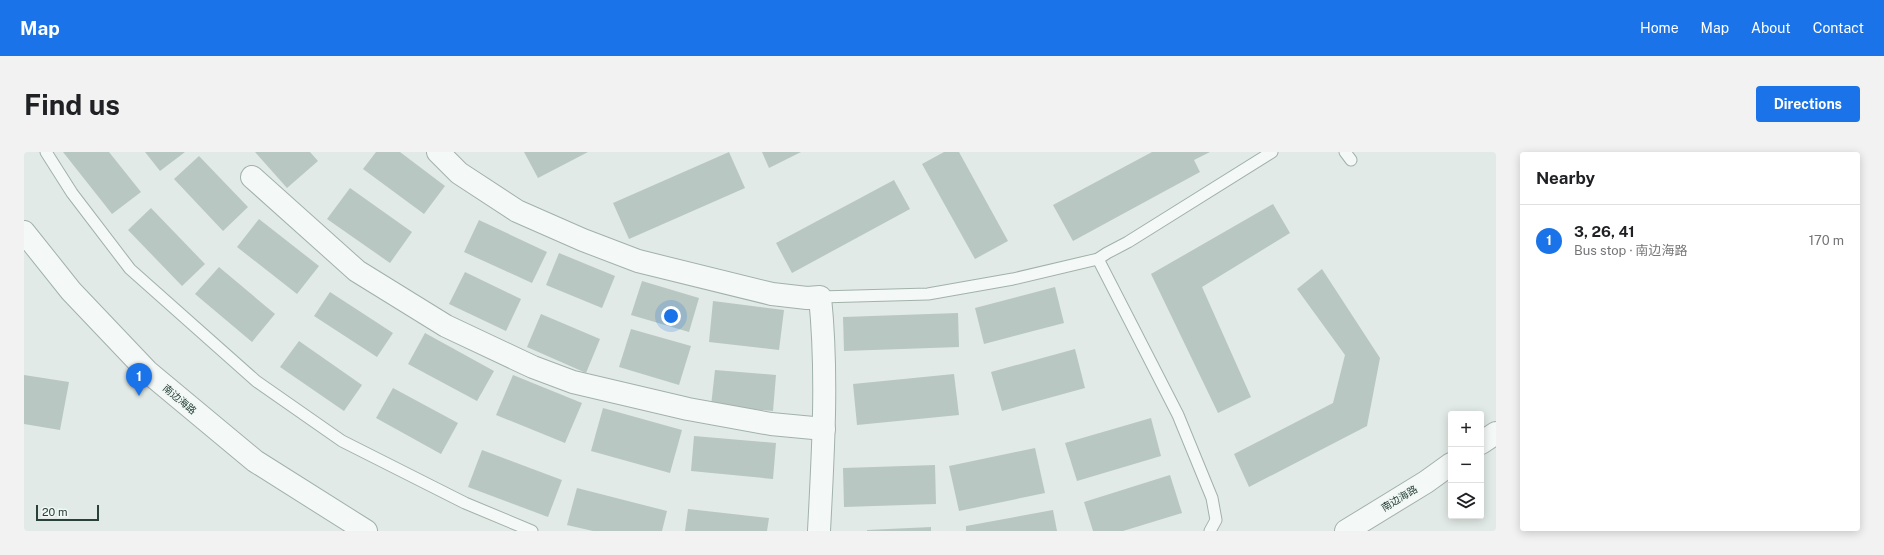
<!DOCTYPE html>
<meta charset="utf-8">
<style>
body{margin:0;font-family:"Public Sans","Noto Sans SC",sans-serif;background:#f2f2f2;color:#202124}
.controls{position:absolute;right:12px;bottom:12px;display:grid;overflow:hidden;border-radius:4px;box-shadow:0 2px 10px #0003}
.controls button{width:36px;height:36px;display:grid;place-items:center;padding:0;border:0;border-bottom:1px solid #e0e0e0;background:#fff;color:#202124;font:20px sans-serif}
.scale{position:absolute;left:12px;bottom:10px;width:63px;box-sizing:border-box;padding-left:4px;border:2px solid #294239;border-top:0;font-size:11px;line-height:14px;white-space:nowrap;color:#294239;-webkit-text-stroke:3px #f0f7f4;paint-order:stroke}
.you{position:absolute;left:647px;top:164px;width:14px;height:14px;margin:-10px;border:3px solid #fff;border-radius:50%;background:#1a73e8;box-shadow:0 0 0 6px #1a73e833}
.badge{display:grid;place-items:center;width:26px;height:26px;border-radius:50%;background:#1a73e8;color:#fff;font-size:13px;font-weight:700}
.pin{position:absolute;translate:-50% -33px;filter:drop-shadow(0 1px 2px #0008)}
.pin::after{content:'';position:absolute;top:21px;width:14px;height:12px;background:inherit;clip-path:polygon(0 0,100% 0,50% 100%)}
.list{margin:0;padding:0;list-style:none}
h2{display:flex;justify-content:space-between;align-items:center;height:52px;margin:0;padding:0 16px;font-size:17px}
h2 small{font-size:13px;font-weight:400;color:#757577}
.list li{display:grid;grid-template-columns:26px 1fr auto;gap:12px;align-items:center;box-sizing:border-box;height:72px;padding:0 16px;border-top:1px solid #e0e0e0}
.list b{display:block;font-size:15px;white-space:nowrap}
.list p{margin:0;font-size:13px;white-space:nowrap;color:#757577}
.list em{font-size:13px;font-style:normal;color:#757577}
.icon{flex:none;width:22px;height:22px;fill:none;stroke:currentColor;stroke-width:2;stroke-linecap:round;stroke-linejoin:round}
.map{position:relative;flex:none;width:1472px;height:379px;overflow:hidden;border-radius:4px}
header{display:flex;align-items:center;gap:24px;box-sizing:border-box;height:56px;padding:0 20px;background:#1a73e8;color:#fff}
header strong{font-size:19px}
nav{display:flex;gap:22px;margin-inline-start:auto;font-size:14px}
.intro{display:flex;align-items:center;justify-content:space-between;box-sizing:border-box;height:96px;padding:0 24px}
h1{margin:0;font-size:28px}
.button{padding:10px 18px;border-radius:4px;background:#1a73e8;color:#fff;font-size:14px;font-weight:700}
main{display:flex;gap:24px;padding:0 24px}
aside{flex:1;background:#fff;border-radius:4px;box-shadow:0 2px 10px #0003}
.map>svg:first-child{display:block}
.building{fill:#b8c7c1}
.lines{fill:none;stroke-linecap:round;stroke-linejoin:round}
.service-casing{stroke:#a2b1ab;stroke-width:13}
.minor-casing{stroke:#a2b1ab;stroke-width:24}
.tertiary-casing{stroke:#a2b1ab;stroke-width:24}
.service{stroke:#f4f8f6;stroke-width:11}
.minor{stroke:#f4f8f6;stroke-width:22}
.tertiary{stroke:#f4f8f6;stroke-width:22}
.labels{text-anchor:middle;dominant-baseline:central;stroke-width:3;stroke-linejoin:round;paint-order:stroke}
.street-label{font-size:10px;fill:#294239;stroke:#f0f7f4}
</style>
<header>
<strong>Map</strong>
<nav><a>Home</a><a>Map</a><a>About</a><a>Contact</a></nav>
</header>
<div class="intro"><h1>Find us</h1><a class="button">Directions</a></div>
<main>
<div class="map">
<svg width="1472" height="379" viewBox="0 0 1472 379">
<rect width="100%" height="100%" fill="#e1eae6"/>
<g class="building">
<polygon points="39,0 85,0 117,40 88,62"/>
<polygon points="121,0 161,0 136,19"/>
<polygon points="231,0 286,0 294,9 263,36"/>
<polygon points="352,0 376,0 421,34 400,62 339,17"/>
<polygon points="500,0 564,0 514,26"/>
<polygon points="705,0 721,36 605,87 589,51"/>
<polygon points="738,0 777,0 745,16"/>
<polygon points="920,0 935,0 984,89 951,107 898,12"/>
<polygon points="1128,0 1186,0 1170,8 1176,20 1049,89 1029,53"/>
<polygon points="175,4 224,55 199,79 150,27"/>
<polygon points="870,28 886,57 768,121 752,91"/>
<polygon points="326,36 388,80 366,111 303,67"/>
<polygon points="1249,52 1266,81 1178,135 1227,245 1194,261 1127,122"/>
<polygon points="127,56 181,112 158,134 104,78"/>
<polygon points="235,67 295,114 273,142 213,95"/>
<polygon points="455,68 523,100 508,131 440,100"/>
<polygon points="535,101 591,124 578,156 522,133"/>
<polygon points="195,115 251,162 228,190 171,142"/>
<polygon points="1298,117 1356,206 1343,274 1225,335 1210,302 1309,251 1321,203 1273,137"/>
<polygon points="441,120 497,147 482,179 425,152"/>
<polygon points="618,129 675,146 665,180 607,163"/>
<polygon points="1031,135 1040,171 960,192 951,156"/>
<polygon points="306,140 369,181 353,205 290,164"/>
<polygon points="689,149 760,158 755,198 685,190"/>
<polygon points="934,161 935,195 820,199 819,165"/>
<polygon points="517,162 576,187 562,221 503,195"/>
<polygon points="607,177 667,194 655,233 595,215"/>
<polygon points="401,181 470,219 453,249 384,212"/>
<polygon points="275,189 338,233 320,259 256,215"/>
<polygon points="1051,197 1061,236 978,259 967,220"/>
<polygon points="691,218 752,223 749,259 687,254"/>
<polygon points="930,222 935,263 833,273 829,232"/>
<polygon points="0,223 45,230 36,278 0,272"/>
<polygon points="489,223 558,251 541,291 472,263"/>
<polygon points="369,236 434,271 417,302 352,266"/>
<polygon points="579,256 658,278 646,321 567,299"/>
<polygon points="1127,266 1137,304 1053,329 1041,291"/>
<polygon points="670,284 752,291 749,327 667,319"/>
<polygon points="1011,296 1021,341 935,359 925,314"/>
<polygon points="458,298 538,328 524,365 444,335"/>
<polygon points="911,313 912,352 820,355 819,316"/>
<polygon points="1146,323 1158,361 1099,379 1069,379 1060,350"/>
<polygon points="553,336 643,359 638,379 569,379 543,373"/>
<polygon points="664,357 745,366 743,379 661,379"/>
<polygon points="1029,358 1033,379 942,379 942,374"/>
<polygon points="907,375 907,379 843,379 843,378"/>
</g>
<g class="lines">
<defs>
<g id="service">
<polyline points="22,0 48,41 106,117 232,229 318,289 441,351 508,379"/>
<polyline points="1321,0 1327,8"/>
<polyline points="796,145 904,142 989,127 1074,107"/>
<polyline points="1186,379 1192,368 1188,346 1154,263 1074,107 1083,101 1104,90 1248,0"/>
</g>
<g id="minor">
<path d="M414 0 435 21 493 59 559 88 614 109 748 142 783 146 796 145C804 223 799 301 795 379"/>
<polyline points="228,25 333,119 422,174 509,215 549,230 664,257 747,272 800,277"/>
</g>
<g id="tertiary">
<polyline points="0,80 47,139 124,220 231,309 342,379"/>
<polyline points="1457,291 1472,281"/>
<polyline points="1322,379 1402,330 1427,312"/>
</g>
</defs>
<use href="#service" class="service-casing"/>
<use href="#minor" class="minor-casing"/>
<use href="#tertiary" class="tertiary-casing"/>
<use href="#service" class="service"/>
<use href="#minor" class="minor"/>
<use href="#tertiary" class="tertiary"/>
</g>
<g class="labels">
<g class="street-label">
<text transform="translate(156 247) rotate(40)">南边海路</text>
<text transform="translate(1375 346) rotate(-31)">南边海路</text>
</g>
</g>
</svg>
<div class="controls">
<button>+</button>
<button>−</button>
<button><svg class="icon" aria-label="layers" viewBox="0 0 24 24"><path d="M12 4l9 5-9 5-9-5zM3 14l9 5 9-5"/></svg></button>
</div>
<div class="scale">20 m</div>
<div class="you"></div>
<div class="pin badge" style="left:115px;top:244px">1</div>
</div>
<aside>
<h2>Nearby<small></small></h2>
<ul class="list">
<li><span class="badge">1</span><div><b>3, 26, 41</b><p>Bus stop · 南边海路</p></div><em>170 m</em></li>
</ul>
</aside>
</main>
